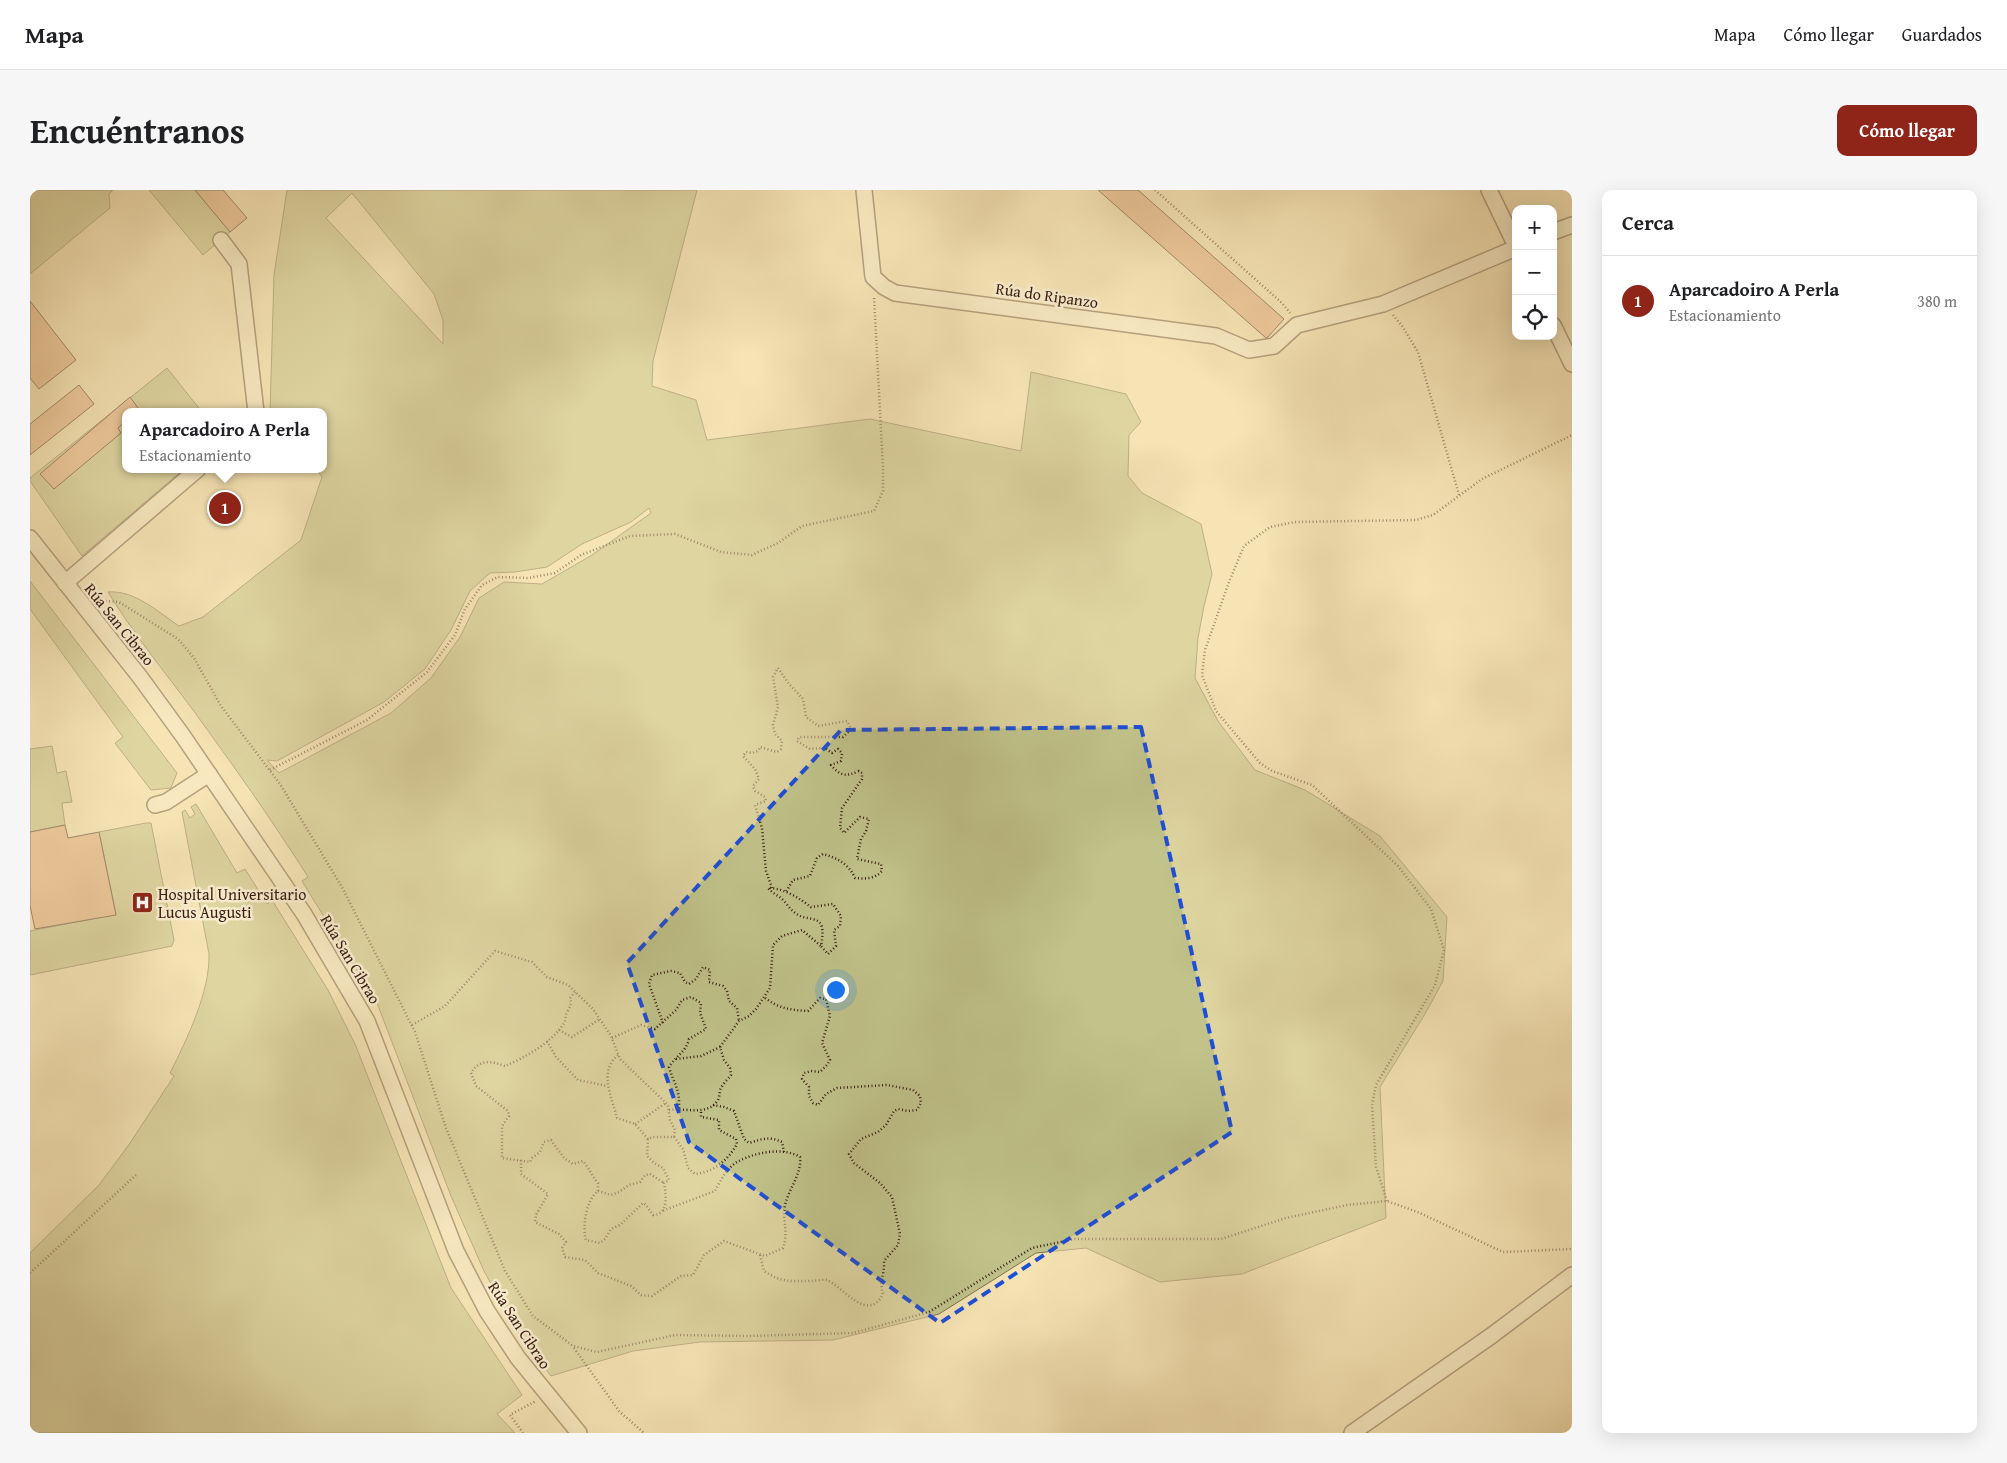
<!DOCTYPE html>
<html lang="es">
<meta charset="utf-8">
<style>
body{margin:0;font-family:"Gentium Book Plus",serif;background:#f6f6f6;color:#202124}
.controls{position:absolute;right:15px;top:15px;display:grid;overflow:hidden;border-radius:10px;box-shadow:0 5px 20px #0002}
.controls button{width:45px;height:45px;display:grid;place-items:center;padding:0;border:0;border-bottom:1px solid #e0e0e0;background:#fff;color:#202124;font:25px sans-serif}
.you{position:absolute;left:805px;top:799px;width:18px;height:18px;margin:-12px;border:4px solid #fff;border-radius:50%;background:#1a73e8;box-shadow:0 0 0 8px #1a73e833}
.badge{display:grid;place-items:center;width:32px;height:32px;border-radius:50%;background:#8f2418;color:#fff;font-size:16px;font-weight:700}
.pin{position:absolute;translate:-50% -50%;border:2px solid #fff;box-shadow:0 1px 5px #0006}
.popup{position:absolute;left:92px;top:218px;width:205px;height:65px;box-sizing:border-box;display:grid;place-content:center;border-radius:10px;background:#fff;filter:drop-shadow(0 1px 4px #0005);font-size:16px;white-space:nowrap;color:#757577}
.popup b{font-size:19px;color:#202124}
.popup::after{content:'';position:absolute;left:50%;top:100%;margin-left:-10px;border:10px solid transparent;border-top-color:#fff}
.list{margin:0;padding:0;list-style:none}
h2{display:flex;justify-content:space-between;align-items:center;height:65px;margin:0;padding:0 20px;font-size:21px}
h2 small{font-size:16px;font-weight:400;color:#757577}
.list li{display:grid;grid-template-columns:32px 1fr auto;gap:15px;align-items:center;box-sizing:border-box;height:90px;padding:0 20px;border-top:1px solid #e0e0e0}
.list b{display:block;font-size:19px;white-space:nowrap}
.list p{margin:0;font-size:16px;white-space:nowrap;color:#757577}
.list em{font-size:16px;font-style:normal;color:#757577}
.icon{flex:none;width:28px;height:28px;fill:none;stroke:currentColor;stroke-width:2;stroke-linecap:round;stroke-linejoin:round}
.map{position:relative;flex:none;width:1542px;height:1243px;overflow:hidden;border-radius:10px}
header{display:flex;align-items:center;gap:30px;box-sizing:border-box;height:70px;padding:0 25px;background:#fff;border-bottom:1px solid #e0e0e0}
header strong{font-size:24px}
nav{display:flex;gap:28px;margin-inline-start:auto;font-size:18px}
.intro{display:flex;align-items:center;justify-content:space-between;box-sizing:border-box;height:120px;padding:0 30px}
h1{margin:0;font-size:35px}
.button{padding:12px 22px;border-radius:10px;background:#8f2418;color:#fff;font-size:18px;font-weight:700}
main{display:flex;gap:30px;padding:0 30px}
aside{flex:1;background:#fff;border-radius:10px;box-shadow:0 5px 20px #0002}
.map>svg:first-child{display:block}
.green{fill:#c1c38b;stroke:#7e704e;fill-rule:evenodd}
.building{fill:#e5ac82;stroke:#3a1d11}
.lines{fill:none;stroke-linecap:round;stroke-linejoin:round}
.minor-casing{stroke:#694f3a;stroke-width:18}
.path{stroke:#3a1d11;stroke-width:2.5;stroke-dasharray:1 2.5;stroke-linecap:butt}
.minor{stroke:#f9edcf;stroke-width:15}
.marked{fill:none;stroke:#1d4ed8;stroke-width:4;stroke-dasharray:10 6;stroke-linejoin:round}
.labels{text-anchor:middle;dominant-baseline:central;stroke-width:5;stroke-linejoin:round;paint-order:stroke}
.street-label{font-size:16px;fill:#3a1d11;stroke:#f9edcf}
.poi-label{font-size:16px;fill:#3a1d11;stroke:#f9edcf;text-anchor:start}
</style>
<header>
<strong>Mapa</strong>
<nav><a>Mapa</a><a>Cómo llegar</a><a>Guardados</a></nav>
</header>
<div class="intro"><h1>Encuéntranos</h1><a class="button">Cómo llegar</a></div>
<main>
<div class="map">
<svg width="1542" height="1243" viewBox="0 0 1542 1243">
<rect width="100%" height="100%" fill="#f6e4b5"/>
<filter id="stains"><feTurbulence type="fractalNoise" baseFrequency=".004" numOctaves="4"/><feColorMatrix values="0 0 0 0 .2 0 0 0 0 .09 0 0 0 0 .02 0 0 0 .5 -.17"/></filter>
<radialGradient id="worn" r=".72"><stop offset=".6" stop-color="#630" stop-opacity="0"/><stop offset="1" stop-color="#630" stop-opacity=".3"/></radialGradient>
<g class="green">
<polygon points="0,0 83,0 79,4 80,18 0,84"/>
<polygon points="119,0 165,0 200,42 173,65"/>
<path d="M257 0H667L623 171 622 196 666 210 677 250 840 229 991 261 1001 182 1096 204 1111 232 1099 245 1098 286 1112 303 1171 334 1182 384 1174 416 1168 448 1165 488 1188 531 1225 580 1275 600 1350 646 1417 727 1413 791 1395 824 1350 897 1356 1028 1212 1084 1130 1092 1056 1058 1006 1063 909 1124 803 1150 670 1152 603 1161 521 1186 486 1139 454 1081 421 1006 347 813 272 691 278 687C242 630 203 575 163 520 134 481 103 443 78 402 105 400 128 422 149 436L173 427 271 350 292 287 286 279H294V222H240L244 85ZM322 3 404 104 413 130V154L296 28ZM619 318 621 323 562 365 512 394 474 392 449 408 430 447 401 488 361 523 249 583 237 570 247 571 354 512 395 479 421 440 440 401 460 383 485 382 517 377 552 354 601 332Z"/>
<polygon points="137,178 172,222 96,222 96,279 154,279 52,366 0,291 0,288"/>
<polygon points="0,391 147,583 141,598 121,600 85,553 93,547 0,419"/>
<polygon points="22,556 27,583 36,581 42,612 32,613 35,635 0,642 0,559"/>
<path d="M166 614 207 683 215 679 237 714 242 710 298 800 325 854 421 1098 492 1205 467 1224 485 1243H0V1063L69 995 98 956 144 886 140 883C157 849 180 802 179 764L152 622 155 620 160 628 165 624 161 617Z"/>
<polygon points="116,633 121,633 144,750 142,756 0,785 0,741 86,724 69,642"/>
</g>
<g class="building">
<polygon points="165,0 193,0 217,28 200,42"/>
<polygon points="1068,0 1108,0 1254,129 1238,147 1236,148"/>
<polygon points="0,111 46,170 9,199 0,188"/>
<polygon points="49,195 64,214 0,265 0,234"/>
<polygon points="100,207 111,222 96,222 96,231 88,238 91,243 24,299 10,284"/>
<polygon points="35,635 38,648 69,642 86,725 5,739 0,716 0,642"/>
</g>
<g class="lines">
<defs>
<g id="minor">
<polyline points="834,0 843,87 854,97 865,103 1186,146 1219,160 1244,156 1267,135 1353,114 1486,58"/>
<polyline points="1459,0 1486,56"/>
<polyline points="1523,42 1542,35"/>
<polyline points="191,50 209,74 226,222"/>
<polyline points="1523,135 1542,174"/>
<polyline points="0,348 110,487 153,546 274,724 337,831 426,1061 457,1121 488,1168 549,1243"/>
<polyline points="35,393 168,279"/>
<polyline points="125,615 136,612 179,584"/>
<polyline points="1322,1243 1461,1146 1542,1085"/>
</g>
</defs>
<use href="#minor" class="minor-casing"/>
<g class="path">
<polyline points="1125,0 1252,113 1260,123"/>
<polyline points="1363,125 1372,136 1388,162 1429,305"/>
<polyline points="70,415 75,411 89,412 148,449 164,468 191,516 250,594 313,699 385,842 416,938 475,1081 503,1126 543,1156 567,1162 645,1145 718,1146 823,1143 899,1122 1002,1058 1045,1049 1191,1049 1256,1028 1317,1015 1357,1011 1390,1023 1473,1062 1542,1059"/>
<polyline points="240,580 337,530 397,482 425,445 435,419 452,395 468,387 498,388 525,383 551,365 600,346 645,344 691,362 722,365 748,353 772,336 844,321 853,301 853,279 844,106"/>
<path d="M742 698 736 681 732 638 725 615 736 611 735 607 725 601 723 596 729 589 725 579 713 566 716 562 722 563 728 561 730 557 747 562 751 559 752 551 745 544 743 535 748 517 743 487 748 478 759 494 773 509 776 527 788 536 817 531 821 539 813 547H769L767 551 780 559 795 558 802 563 808 559 812 563 811 571 801 575C810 586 816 587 829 581L832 583V589L812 618 810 638 814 643 830 627 839 629 836 641 831 649 827 669 851 674 852 681C845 689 835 689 825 688 819 674 807 668 793 664L787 668 780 686 763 690 756 702"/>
<polyline points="633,833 619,794 622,785 641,781 650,783 655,792 659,794 666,789 673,777 680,780 679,792 693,796 697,801 699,811 707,818 709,831"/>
<path d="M382 835 415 816 465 761 502 772 517 787 538 795 563 819 581 846 590 869 638 915 640 930 645 940 644 947H623L618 949 617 966 624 973 633 978 639 990 634 993C636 1004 639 1025 623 1025L616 1015 613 1013 590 1035 581 1039 575 1049 570 1053 556 1050C552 1037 556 1010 568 1001V993C562 986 559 978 553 971L543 974 534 968 521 950 514 952 510 962 502 968 500 972 472 968V936L479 926 478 921 446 896 441 883C449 869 461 871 475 876 494 868 523 852 534 833 536 830 535 826 537 822 540 817 542 814 540 808L545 802"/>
<polyline points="529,840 542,847 570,829"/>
<path d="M582 848 611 835 625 839 646 820 652 810 661 807 671 813 670 823 676 839 659 849C656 862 646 866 639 877 644 894 650 899 649 918"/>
<polyline points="517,851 526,867 548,890 577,896"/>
<path d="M588 865C568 882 582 907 587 928L605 934 618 949"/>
<polyline points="646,869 671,866 690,857"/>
<path d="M683 915 694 917 704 921 714 949 719 953C732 949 739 946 752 952L754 962"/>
<path d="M639 920C655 917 677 927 688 910 690 906 689 902 691 898 693 894 698 889 701 885L700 878 694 870 690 857 709 831 719 826 726 819 740 798 743 755 752 746 772 740 791 756C798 719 779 735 764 722 760 719 757 714 753 710 748 705 743 704 738 698 754 698 769 708 781 717L803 714 811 726 810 736 804 740 806 756 798 764 791 756"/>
<polyline points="605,934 636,913"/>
<path d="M644 947 653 959 658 978 665 984C684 982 698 970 707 954L706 949 689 940V930L671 927V921"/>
<path d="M491 970V984L518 1004 506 1025 505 1032 529 1044 536 1052 532 1058 535 1067 555 1070 568 1083 601 1096 611 1105 622 1106 651 1086 663 1085 674 1065 694 1051 735 1066 753 1058C759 1040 752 1033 755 1015 759 998 772 984 770 967 754 957 726 962 709 971 698 976 690 991 685 1001L632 1021"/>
<polyline points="568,1001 581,1005 589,1002 599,995 610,992 615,985 620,984 634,993"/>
<polyline points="1357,1011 1346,977 1342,915 1346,895 1405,795 1414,760 1401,719 1368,676 1282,595 1242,581 1230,573 1186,521 1172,485 1175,460 1199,392 1214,356 1240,337 1265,332 1386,330 1403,325 1452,289 1542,245"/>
<path d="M730 1065 734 1081C752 1093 760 1091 781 1091 786 1091 793 1089 797 1090 812 1096 838 1134 853 1104 849 1092 855 1083 854 1071L868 1055 870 1044 862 1007 850 993 824 973 819 964 831 949 848 942 856 935 864 921 868 919 878 921 887 920 891 913 890 906 883 900 857 895 807 898 796 904 788 915 783 913 779 906V897L772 889 774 883 781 881 790 882 797 875 800 870 792 853 800 826 796 809 790 808 778 821C760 820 747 818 734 807"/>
<polyline points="0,1083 106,985"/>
<polyline points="544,1158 589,1221 614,1243"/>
<polyline points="493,1243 480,1225 506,1211"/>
</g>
<use href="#minor" class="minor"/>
</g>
<path d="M0 0H1542V1243H0ZM1111 537 1202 942 910 1133 659 952 597 773 811 540Z" fill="#f6e4b5" fill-opacity=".55" fill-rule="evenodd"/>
<path class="marked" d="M1111 537 1202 942 910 1133 659 952 597 773 811 540Z"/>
<defs>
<symbol id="hospital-square" viewBox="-11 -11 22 22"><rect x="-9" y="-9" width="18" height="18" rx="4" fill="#8f2418" stroke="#f9edcf"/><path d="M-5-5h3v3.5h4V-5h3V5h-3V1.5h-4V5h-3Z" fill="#fff"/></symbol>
</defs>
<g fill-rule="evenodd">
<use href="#hospital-square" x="100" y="700" width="25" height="25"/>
</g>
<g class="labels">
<g class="street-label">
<text transform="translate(1017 105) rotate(8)">Rúa do Ripanzo</text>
<text transform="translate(90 434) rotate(51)">Rúa San Cibrao</text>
<text transform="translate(321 769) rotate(59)">Rúa San Cibrao</text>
<text transform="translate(490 1135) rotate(57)">Rúa San Cibrao</text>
</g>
<g class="poi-label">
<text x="128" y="704">Hospital Universitario<tspan x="128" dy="18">Lucus Augusti</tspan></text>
</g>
</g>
<rect width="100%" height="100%" filter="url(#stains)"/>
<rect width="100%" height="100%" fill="url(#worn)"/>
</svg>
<div class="controls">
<button>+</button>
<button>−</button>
<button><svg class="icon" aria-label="locate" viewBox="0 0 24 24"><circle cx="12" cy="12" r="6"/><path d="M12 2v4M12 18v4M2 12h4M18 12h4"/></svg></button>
</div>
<div class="you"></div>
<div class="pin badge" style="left:195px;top:318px">1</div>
<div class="popup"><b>Aparcadoiro A Perla</b>Estacionamiento</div>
</div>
<aside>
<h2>Cerca<small></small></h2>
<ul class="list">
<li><span class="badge">1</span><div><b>Aparcadoiro A Perla</b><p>Estacionamiento</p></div><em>380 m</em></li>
</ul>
</aside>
</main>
